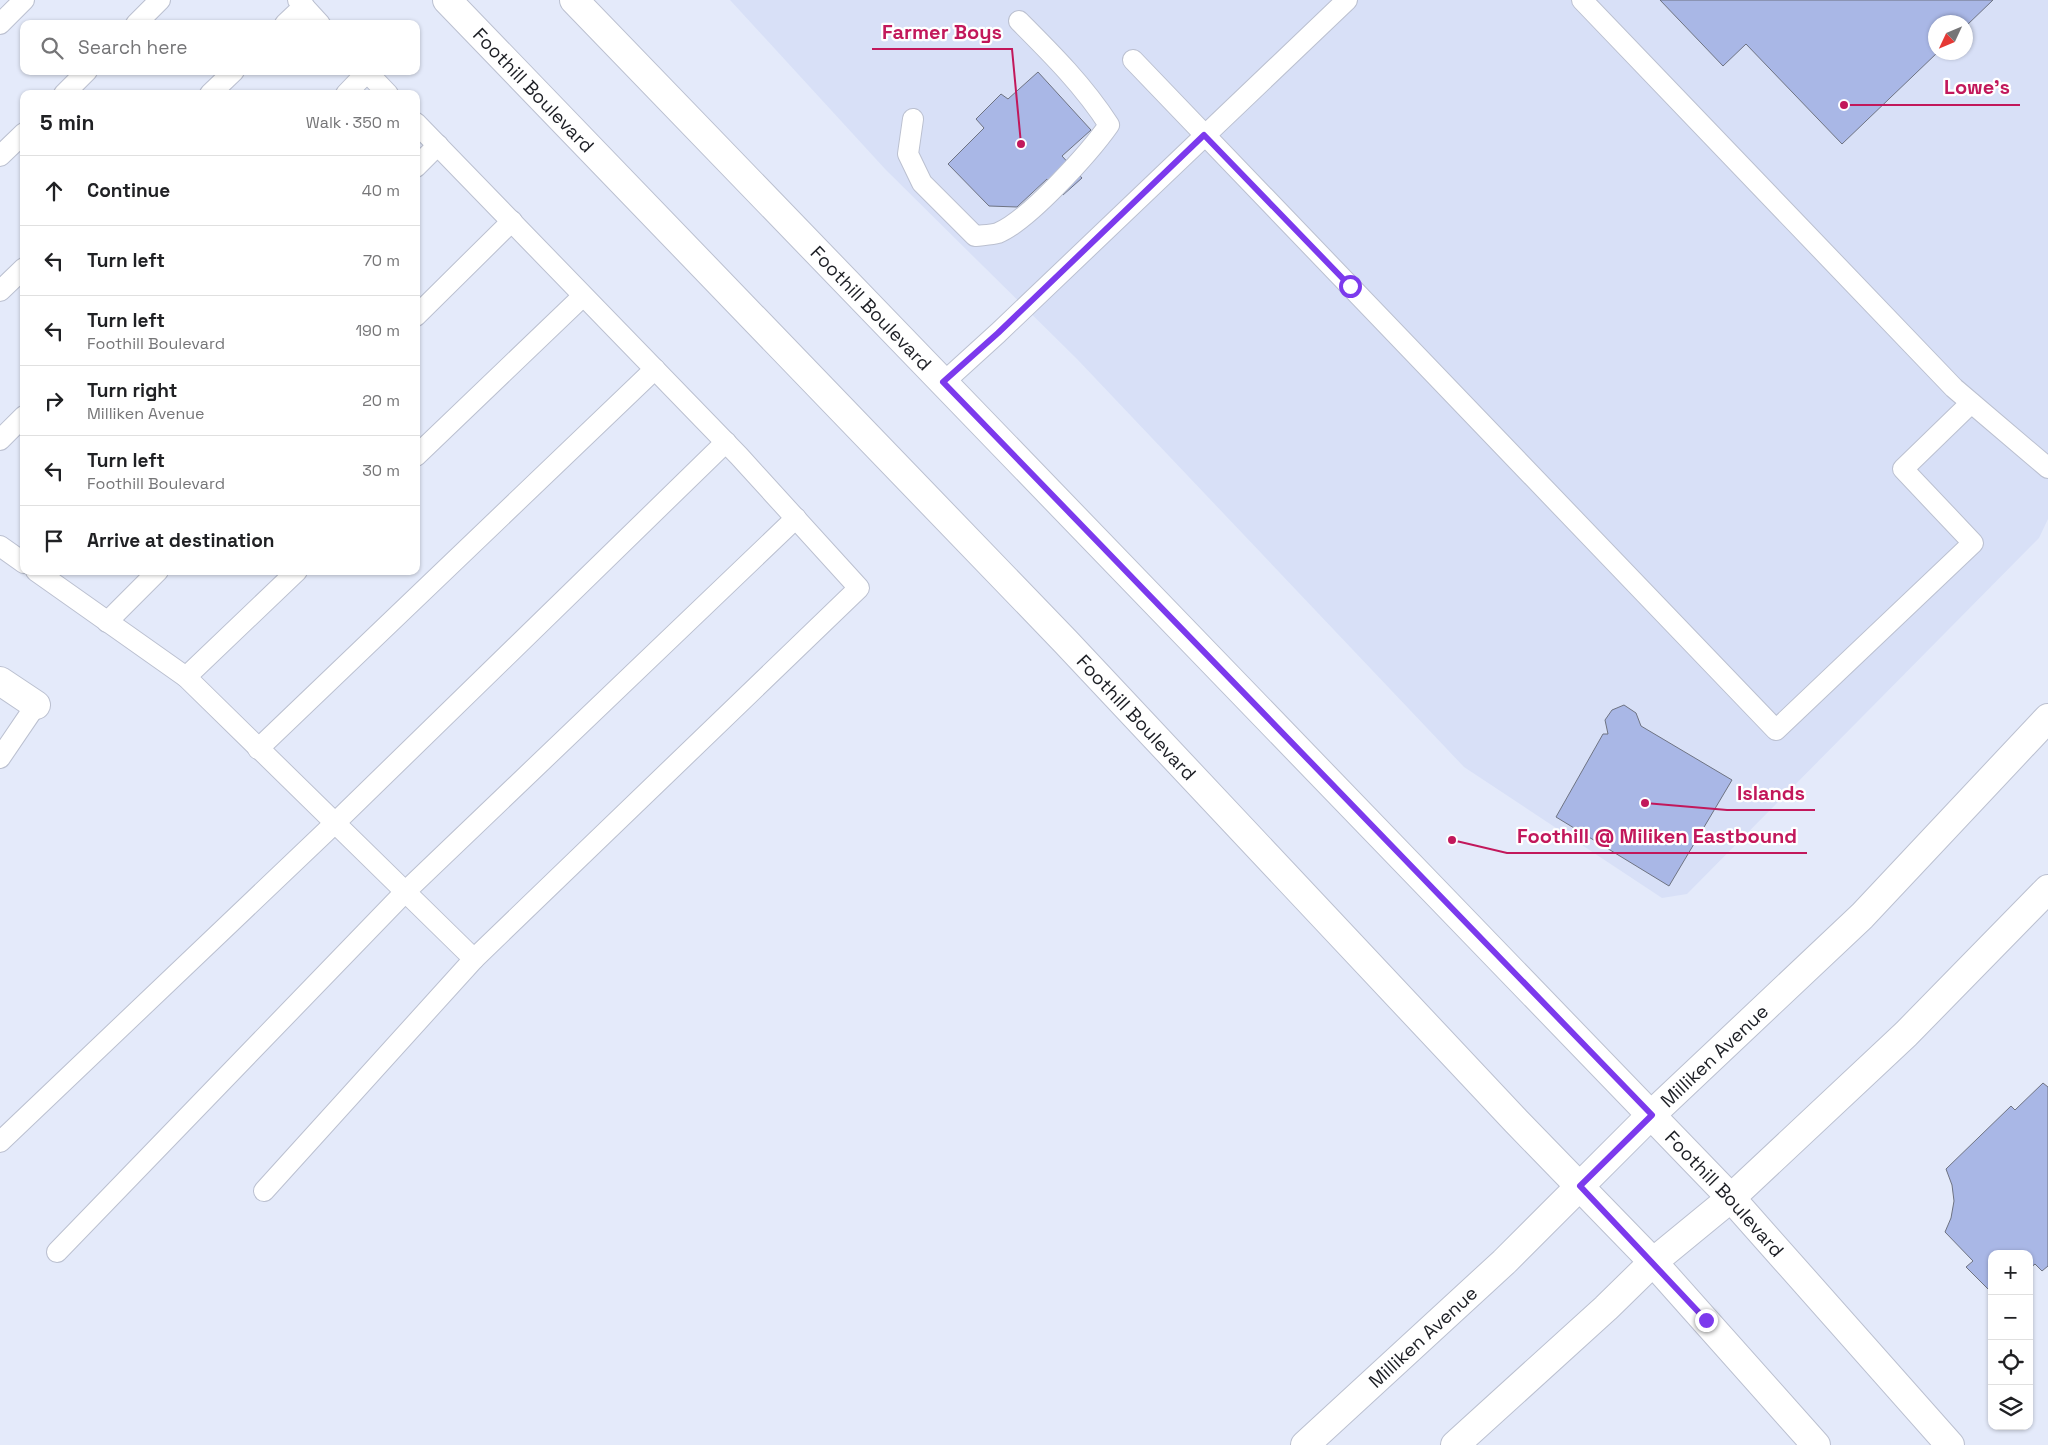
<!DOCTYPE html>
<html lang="en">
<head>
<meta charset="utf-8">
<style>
	body { margin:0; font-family:"Space Grotesk",sans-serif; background:#f6f6f6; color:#202124 }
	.controls { position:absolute; right:15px; bottom:15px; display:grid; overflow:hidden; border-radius:10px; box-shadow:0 1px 4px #0004 }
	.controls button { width:45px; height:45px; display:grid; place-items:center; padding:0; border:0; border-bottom:1px solid #e0e0e0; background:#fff; color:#202124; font:25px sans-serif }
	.compass { position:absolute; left:1928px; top:15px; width:45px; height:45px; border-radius:50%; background:#fff; box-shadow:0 1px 4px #0004; rotate:226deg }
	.stop { position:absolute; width:15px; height:15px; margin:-11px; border:4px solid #7c3aed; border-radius:50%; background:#fff }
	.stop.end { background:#7c3aed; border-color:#fff; box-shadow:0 1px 5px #0008 }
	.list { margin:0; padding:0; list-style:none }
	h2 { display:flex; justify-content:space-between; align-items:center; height:65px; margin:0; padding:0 20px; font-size:21px }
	h2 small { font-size:16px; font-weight:400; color:#757577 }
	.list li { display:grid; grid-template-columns:32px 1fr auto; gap:15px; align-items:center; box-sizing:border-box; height:70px; padding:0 20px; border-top:1px solid #e0e0e0 }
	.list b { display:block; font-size:19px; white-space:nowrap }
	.list p { margin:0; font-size:16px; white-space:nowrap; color:#757577 }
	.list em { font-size:16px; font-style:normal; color:#757577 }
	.icon { flex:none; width:28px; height:28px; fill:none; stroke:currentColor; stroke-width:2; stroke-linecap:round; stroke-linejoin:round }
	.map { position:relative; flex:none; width:2048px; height:1445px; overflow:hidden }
	.search { position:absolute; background:#fff; box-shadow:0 1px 4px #0004; left:20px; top:20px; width:400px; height:55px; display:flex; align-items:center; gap:12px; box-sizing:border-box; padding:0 18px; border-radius:10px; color:#757577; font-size:19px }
	.panel { position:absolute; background:#fff; box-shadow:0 1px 4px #0004; left:20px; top:90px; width:400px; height:485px; border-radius:10px }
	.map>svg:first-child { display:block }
	.built { fill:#d8e0f7; fill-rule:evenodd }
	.building { fill:#a9b7e6; stroke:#6e7382 }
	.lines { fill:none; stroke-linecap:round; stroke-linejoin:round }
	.lane-casing { stroke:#bbc0d0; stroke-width:22 }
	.street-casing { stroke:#bbc0d0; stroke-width:30 }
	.primary-casing { stroke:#bbc0d0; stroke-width:30 }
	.lane { stroke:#fff; stroke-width:20 }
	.street { stroke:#fff; stroke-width:28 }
	.primary { stroke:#fff; stroke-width:28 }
	.route { stroke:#7c3aed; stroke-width:6 }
	.labels { text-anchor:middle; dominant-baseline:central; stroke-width:4.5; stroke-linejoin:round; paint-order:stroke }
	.street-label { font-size:19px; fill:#1d1f25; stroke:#fff }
	.leader { fill:none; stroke:#c2185b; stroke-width:2 }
	.callout-dot { fill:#c2185b; stroke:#fff; stroke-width:2 }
	.callout-label { font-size:20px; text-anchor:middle; font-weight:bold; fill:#c2185b; stroke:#fff; stroke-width:4.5; stroke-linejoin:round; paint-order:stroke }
</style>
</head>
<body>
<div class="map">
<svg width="2048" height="1445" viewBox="0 0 2048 1445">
	<rect width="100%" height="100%" fill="#e4eafa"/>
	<path class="built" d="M730,0H2048V519L2039,538L1687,894L1662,898L1464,767L1077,359L886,170ZM1936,22H1966V52H1936Z"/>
	<g class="building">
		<polygon points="1660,0 1993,0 1966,26 1966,22 1936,22 1936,52 1938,52 1842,144 1746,44 1723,66"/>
		<polygon points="1038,72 1091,130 1062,156 1082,178 1063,195 1047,179 1017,207 989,206 948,164 984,128 976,119 1001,94 1008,99"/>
		<polygon points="1624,705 1636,713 1641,726 1732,780 1669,886 1556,817 1603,734 1608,734 1605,720 1612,710"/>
		<polygon points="2043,1083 2048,1087 2048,1266 2042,1271 2035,1264 2029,1269 2029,1254 1992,1254 1992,1293 1966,1267 1973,1261 1945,1232 1951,1218 1954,1201 1952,1185 1946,1169 2011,1106 2015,1110"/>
	</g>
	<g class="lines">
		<g class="lane-casing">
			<g id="lane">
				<polyline points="298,0 320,24"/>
				<polyline points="1582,0 1954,388 2048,468"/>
				<polyline points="0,24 24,0"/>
				<polyline points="136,24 160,0"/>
				<polyline points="285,24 304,6"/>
				<polyline points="1133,60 1776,730 1973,543 1903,469 1971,403"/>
				<polyline points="366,71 388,94"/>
				<polyline points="64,94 87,71"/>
				<polyline points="210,94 234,71"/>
				<polyline points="346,94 367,72"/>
				<path d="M913,119L908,154L922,183L975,236C982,235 991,235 998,233C1028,221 1090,152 1109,125C1084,86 1052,54 1019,21"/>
				<polyline points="0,156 24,133"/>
				<polyline points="416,167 438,145"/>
				<polyline points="0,291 24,268"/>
				<polyline points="416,316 512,221"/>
				<polyline points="943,383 998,333 1347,0"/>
				<polyline points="0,440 24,416"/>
				<polyline points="416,456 583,296"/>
				<polyline points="0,546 24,563"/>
				<polyline points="36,571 186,677 474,959 859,588 739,456 416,123"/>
				<polyline points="107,622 158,571"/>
				<polyline points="186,677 297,571"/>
				<polyline points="258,749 655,369"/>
				<polyline points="0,758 36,705"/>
				<polyline points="0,1142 335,823 726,442"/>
				<polyline points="264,1191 474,959"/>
				<polyline points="57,1252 405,892 796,518"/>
			</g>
		</g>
		<g class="street-casing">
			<polyline id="street" points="0,681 36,705"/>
		</g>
		<g class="primary-casing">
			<g id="primary">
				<path id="s1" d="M447,0L1065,641L1516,1121L1653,1262L1816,1445"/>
				<path id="s2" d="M574,0L1731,1198L1950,1445"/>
				<path id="s3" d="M1305,1445L1504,1262L1651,1115L1862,916L2048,718"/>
				<polyline points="1455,1445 1606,1308 1653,1262 1731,1198 1906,1034 2048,889"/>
			</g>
		</g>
		<use href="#lane" class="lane"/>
		<use href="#street" class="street"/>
		<use href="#primary" class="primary"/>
	</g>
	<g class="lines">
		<polyline class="route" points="1350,286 1204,135 998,333 943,382 1652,1115 1580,1186 1706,1320"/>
	</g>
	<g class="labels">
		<g class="street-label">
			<text stroke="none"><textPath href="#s1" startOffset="125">Foothill Boulevard</textPath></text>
			<text stroke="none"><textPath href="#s2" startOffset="428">Foothill Boulevard</textPath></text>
			<text stroke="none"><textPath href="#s1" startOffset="995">Foothill Boulevard</textPath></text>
			<text stroke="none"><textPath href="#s3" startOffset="565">Milliken Avenue</textPath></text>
			<text stroke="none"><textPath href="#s2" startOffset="1658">Foothill Boulevard</textPath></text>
			<text stroke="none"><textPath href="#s3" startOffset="160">Milliken Avenue</textPath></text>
		</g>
	</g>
	<path class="leader" d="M1021 144L1012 49H872M1844 105L1934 105H2020M1645 803L1727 810H1815M1452 840L1507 853H1807"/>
	<g class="callout-dot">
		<circle cx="1021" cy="144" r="5"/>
		<circle cx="1844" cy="105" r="5"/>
		<circle cx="1645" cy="803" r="5"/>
		<circle cx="1452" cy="840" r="5"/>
	</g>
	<g class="callout-label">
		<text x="942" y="39">Farmer Boys</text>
		<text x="1977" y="94">Lowe's</text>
		<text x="1771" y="800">Islands</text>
		<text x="1657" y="843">Foothill @ Miliken Eastbound</text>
	</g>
</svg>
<div class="controls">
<button>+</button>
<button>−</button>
<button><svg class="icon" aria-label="locate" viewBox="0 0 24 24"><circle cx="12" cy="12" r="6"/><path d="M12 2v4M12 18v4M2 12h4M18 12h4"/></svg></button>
<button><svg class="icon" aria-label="layers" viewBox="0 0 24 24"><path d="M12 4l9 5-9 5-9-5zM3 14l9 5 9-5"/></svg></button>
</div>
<svg class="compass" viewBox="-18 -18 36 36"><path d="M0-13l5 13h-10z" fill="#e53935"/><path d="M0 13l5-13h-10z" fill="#757577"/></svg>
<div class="stop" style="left:1350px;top:286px"></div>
<div class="stop end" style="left:1706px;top:1320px"></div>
<div class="search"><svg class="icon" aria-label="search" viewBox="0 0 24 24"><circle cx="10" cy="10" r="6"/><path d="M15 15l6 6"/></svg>Search here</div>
<section class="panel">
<h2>5 min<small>Walk · 350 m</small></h2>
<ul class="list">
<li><svg class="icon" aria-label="ahead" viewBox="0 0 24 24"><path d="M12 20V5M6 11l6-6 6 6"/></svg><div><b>Continue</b></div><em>40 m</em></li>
<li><svg class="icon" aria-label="left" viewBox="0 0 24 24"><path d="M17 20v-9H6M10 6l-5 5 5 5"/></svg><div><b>Turn left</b></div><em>70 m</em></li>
<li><svg class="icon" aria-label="left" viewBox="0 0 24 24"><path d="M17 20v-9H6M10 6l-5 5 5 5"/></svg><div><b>Turn left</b><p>Foothill Boulevard</p></div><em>190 m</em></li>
<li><svg class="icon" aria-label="right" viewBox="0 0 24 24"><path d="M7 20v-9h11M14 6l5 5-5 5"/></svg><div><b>Turn right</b><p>Milliken Avenue</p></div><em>20 m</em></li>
<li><svg class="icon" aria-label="left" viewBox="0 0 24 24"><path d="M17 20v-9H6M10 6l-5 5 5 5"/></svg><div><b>Turn left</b><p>Foothill Boulevard</p></div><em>30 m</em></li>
<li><svg class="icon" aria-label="arrive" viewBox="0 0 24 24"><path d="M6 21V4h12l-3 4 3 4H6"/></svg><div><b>Arrive at destination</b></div></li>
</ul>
</section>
</div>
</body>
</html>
